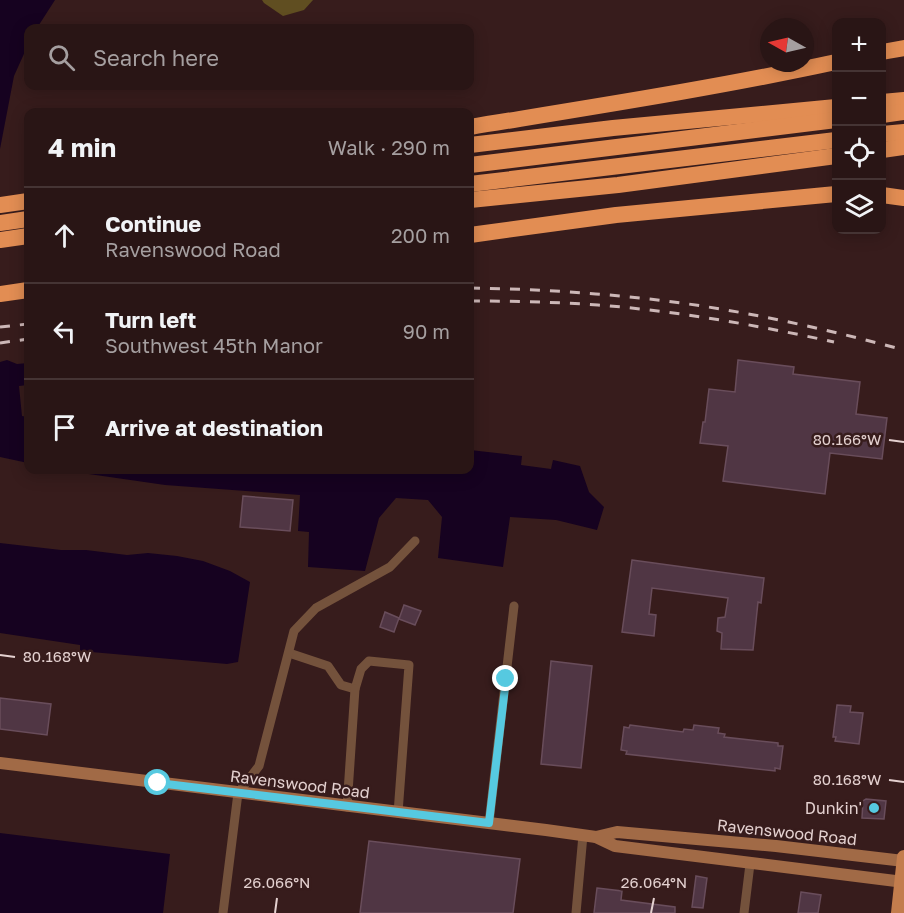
<!DOCTYPE html>
<html lang="en">
<head>
<meta charset="utf-8">
<style>
	body { margin:0; font-family:"Golos Text",sans-serif; background:#311e1e; color:#f1f3f6 }
	.controls { position:absolute; right:18px; top:18px; display:grid; overflow:hidden; border-radius:12px; box-shadow:0 3px 15px #0003 }
	.controls button { width:54px; height:54px; display:grid; place-items:center; padding:0; border:0; border-bottom:2px solid #453434; background:#291515; color:#f1f3f6; font:30px sans-serif }
	.compass { position:absolute; left:760px; top:18px; width:54px; height:54px; border-radius:50%; background:#291515; box-shadow:0 3px 15px #0003; rotate:278deg }
	.stop { position:absolute; width:18px; height:18px; margin:-14px; border:4px solid #56c9e0; border-radius:50%; background:#fff }
	.stop.end { background:#56c9e0; border-color:#fff; box-shadow:0 2px 6px #0008 }
	.list { margin:0; padding:0; list-style:none }
	h2 { display:flex; justify-content:space-between; align-items:center; height:78px; margin:0; padding:0 24px; font-size:26px }
	h2 small { font-size:20px; font-weight:400; color:#a59fa0 }
	.list li { display:grid; grid-template-columns:39px 1fr auto; gap:18px; align-items:center; box-sizing:border-box; height:96px; padding:0 24px; border-top:2px solid #453434 }
	.list b { display:block; font-size:22px; white-space:nowrap }
	.list p { margin:0; font-size:20px; white-space:nowrap; color:#a59fa0 }
	.list em { font-size:20px; font-style:normal; color:#a59fa0 }
	.icon { flex:none; width:33px; height:33px; fill:none; stroke:currentColor; stroke-width:2; stroke-linecap:round; stroke-linejoin:round }
	.map { position:relative; flex:none; width:904px; height:913px; overflow:hidden }
	.search { position:absolute; background:#291515; box-shadow:0 3px 15px #0003; left:24px; top:24px; width:450px; height:66px; display:flex; align-items:center; gap:15px; box-sizing:border-box; padding:0 21px; border-radius:12px; color:#a59fa0; font-size:22px }
	.panel { position:absolute; background:#291515; box-shadow:0 3px 15px #0003; left:24px; top:108px; width:450px; height:366px; border-radius:12px }
	.map>svg:first-child { display:block }
	.forest { fill:#604e21 }
	.water { fill:#160220 }
	.building { fill:#503644; stroke:#694d5b; stroke-width:1.5 }
	.lines { fill:none; stroke-linecap:round; stroke-linejoin:round }
	.street { stroke:#74523c; stroke-width:9 }
	.secondary { stroke:#a16a46; stroke-width:12 }
	.primary { stroke:#c37d4d; stroke-width:14 }
	.highway { stroke:#e28d53; stroke-width:16 }
	.rail { stroke:#ccb7b7; stroke-width:3; stroke-dasharray:10 10; stroke-linecap:butt }
	.route { stroke:#56c9e0; stroke-width:8 }
	.ticks { fill:none; stroke:#e4d1d0; stroke-width:2 }
	.poi-dot { fill:#56c9e0; stroke:#371c1c; stroke-width:2 }
	.labels { text-anchor:middle; dominant-baseline:central; stroke-width:5; stroke-linejoin:round; paint-order:stroke }
	.street-label { font-size:16px; fill:#e4d1d0; stroke:#371c1c }
	.poi-label { font-size:16px; fill:#e4d1d0; stroke:#371c1c; text-anchor:end }
	.ticks-label { font-size:15px; text-anchor:middle; fill:#e4d1d0; stroke:#371c1c; stroke-width:5; stroke-linejoin:round; paint-order:stroke }
</style>
</head>
<body>
<div class="map">
<svg width="904" height="913" viewBox="0 0 904 913">
	<rect width="100%" height="100%" fill="#371c1c"/>
	<polygon class="forest" points="262,0 313,0 304,10 283,16 264,3"/>
	<g class="water">
		<polygon points="0,0 55,0 37,28 28,28 28,45 14,76 0,149"/>
		<polygon points="7,360 17,364 28,363 28,385 19,386 22,416 28,417 28,463 0,457 0,362"/>
		<polygon points="470,450 522,456 521,465 551,469 553,460 580,466 589,492 604,507 597,530 556,520 510,517 503,567 438,558 442,517 428,500 396,498 379,518 365,571 308,567 309,532 298,531 300,495 165,485 61,470 470,470"/>
		<polygon points="0,543 61,550 86,550 127,555 148,553 177,556 203,561 230,571 250,582 238,662 227,664 80,651 80,645 0,633"/>
		<polygon points="0,833 170,854 163,913 0,913"/>
	</g>
	<g class="building">
		<polygon points="738,360 794,367 793,374 860,382 856,414 887,418 882,459 830,453 825,494 723,481 728,446 700,443 703,422 705,422 709,389 735,392"/>
		<polygon points="243,496 293,500 290,531 240,527"/>
		<polygon points="632,560 764,578 761,603 758,602 753,650 721,649 722,633 717,631 718,618 725,617 728,598 652,588 649,614 656,615 654,636 622,632"/>
		<polygon points="404,605 421,611 415,625 399,619"/>
		<polygon points="385,612 399,618 394,632 380,627"/>
		<polygon points="551,661 592,666 581,768 541,764"/>
		<polygon points="0,698 51,704 47,735 0,729"/>
		<polygon points="837,705 851,706 850,712 863,713 859,744 835,741 836,737 833,737"/>
		<polygon points="630,725 683,732 684,729 693,730 694,725 719,728 718,733 725,734 724,737 778,743 778,746 783,746 780,769 775,768 775,771 626,754 627,751 621,750 624,727 629,728"/>
		<polygon points="866,799 886,801 884,819 862,818 863,801"/>
		<polygon points="369,841 520,859 513,913 360,913"/>
		<polygon points="696,876 707,878 703,908 692,907"/>
		<polygon points="597,888 622,891 621,900 675,907 675,913 594,913"/>
		<polygon points="801,892 821,895 818,913 798,913"/>
	</g>
	<g class="lines">
		<g class="street">
			<polyline points="289,653 328,666 341,685 355,689 361,669 369,661 409,665 398,813"/>
			<polyline points="347,807 355,689"/>
			<polyline points="489,823 514,606"/>
			<polyline points="223,913 238,793 259,766 294,631 316,608 390,567 415,541"/>
			<polyline points="576,913 583,835"/>
			<polyline points="744,913 750,864"/>
		</g>
		<g class="secondary">
			<polyline points="0,763 546,830 596,837 615,846 904,882"/>
			<polyline points="596,837 617,832 776,846 904,861"/>
		</g>
		<polyline class="primary" points="898,913 904,857"/>
		<g class="highway">
			<polyline points="882,52 904,48"/>
			<polyline points="882,102 904,100"/>
			<polyline points="882,115 904,112"/>
			<path d="M470,127C592,107 715,88 836,62"/>
			<polyline points="882,134 904,132"/>
			<polyline points="470,145 613,128 836,107"/>
			<polyline points="882,150 904,147"/>
			<polyline points="470,165 836,120"/>
			<polyline points="470,184 836,140"/>
			<polyline points="882,195 904,198"/>
			<polyline points="470,200 618,185 836,156"/>
			<polyline points="0,205 28,201"/>
			<polyline points="0,223 28,219"/>
			<polyline points="470,235 616,215 836,194"/>
			<polyline points="0,240 28,236"/>
			<polyline points="0,294 28,290"/>
		</g>
		<g class="rail">
			<path d="M470,288C535,289 601,293 666,301C746,311 826,329 904,350"/>
			<path d="M470,301C512,301 555,302 598,305C677,311 756,325 834,342"/>
			<polyline points="0,327 28,324"/>
			<polyline points="0,343 28,339"/>
		</g>
	</g>
	<g class="lines">
		<polyline class="route" points="158,783 489,823 506,679"/>
	</g>
	<path class="ticks" d="M889,440L904,442M0,655L15,657M889,780L904,782M275,913L277,898M651,913L654,898"/>
	<circle class="poi-dot" cx="874" cy="808" r="6"/>
	<g class="labels">
		<g class="street-label">
			<text transform="translate(300 784) rotate(7)">Ravenswood Road</text>
			<text transform="translate(787 832) rotate(6)">Ravenswood Road</text>
		</g>
		<g class="poi-label">
			<text x="862" y="808">Dunkin'</text>
		</g>
	</g>
	<g class="ticks-label">
		<text x="847" y="445">80.166°W</text>
		<text x="57" y="662">80.168°W</text>
		<text x="847" y="785">80.168°W</text>
		<text x="277" y="888">26.066°N</text>
		<text x="654" y="888">26.064°N</text>
	</g>
</svg>
<div class="controls">
<button>+</button>
<button>−</button>
<button><svg class="icon" aria-label="locate" viewBox="0 0 24 24"><circle cx="12" cy="12" r="6"/><path d="M12 2v4M12 18v4M2 12h4M18 12h4"/></svg></button>
<button><svg class="icon" aria-label="layers" viewBox="0 0 24 24"><path d="M12 4l9 5-9 5-9-5zM3 14l9 5 9-5"/></svg></button>
</div>
<svg class="compass" viewBox="-18 -18 36 36"><path d="M0-13l5 13h-10z" fill="#e53935"/><path d="M0 13l5-13h-10z" fill="#a59fa0"/></svg>
<div class="stop" style="left:158px;top:783px"></div>
<div class="stop end" style="left:506px;top:679px"></div>
<div class="search"><svg class="icon" aria-label="search" viewBox="0 0 24 24"><circle cx="10" cy="10" r="6"/><path d="M15 15l6 6"/></svg>Search here</div>
<section class="panel">
<h2>4 min<small>Walk · 290 m</small></h2>
<ul class="list">
<li><svg class="icon" aria-label="ahead" viewBox="0 0 24 24"><path d="M12 20V5M6 11l6-6 6 6"/></svg><div><b>Continue</b><p>Ravenswood Road</p></div><em>200 m</em></li>
<li><svg class="icon" aria-label="left" viewBox="0 0 24 24"><path d="M17 20v-9H6M10 6l-5 5 5 5"/></svg><div><b>Turn left</b><p>Southwest 45th Manor</p></div><em>90 m</em></li>
<li><svg class="icon" aria-label="arrive" viewBox="0 0 24 24"><path d="M6 21V4h12l-3 4 3 4H6"/></svg><div><b>Arrive at destination</b></div></li>
</ul>
</section>
</div>
</body>
</html>
